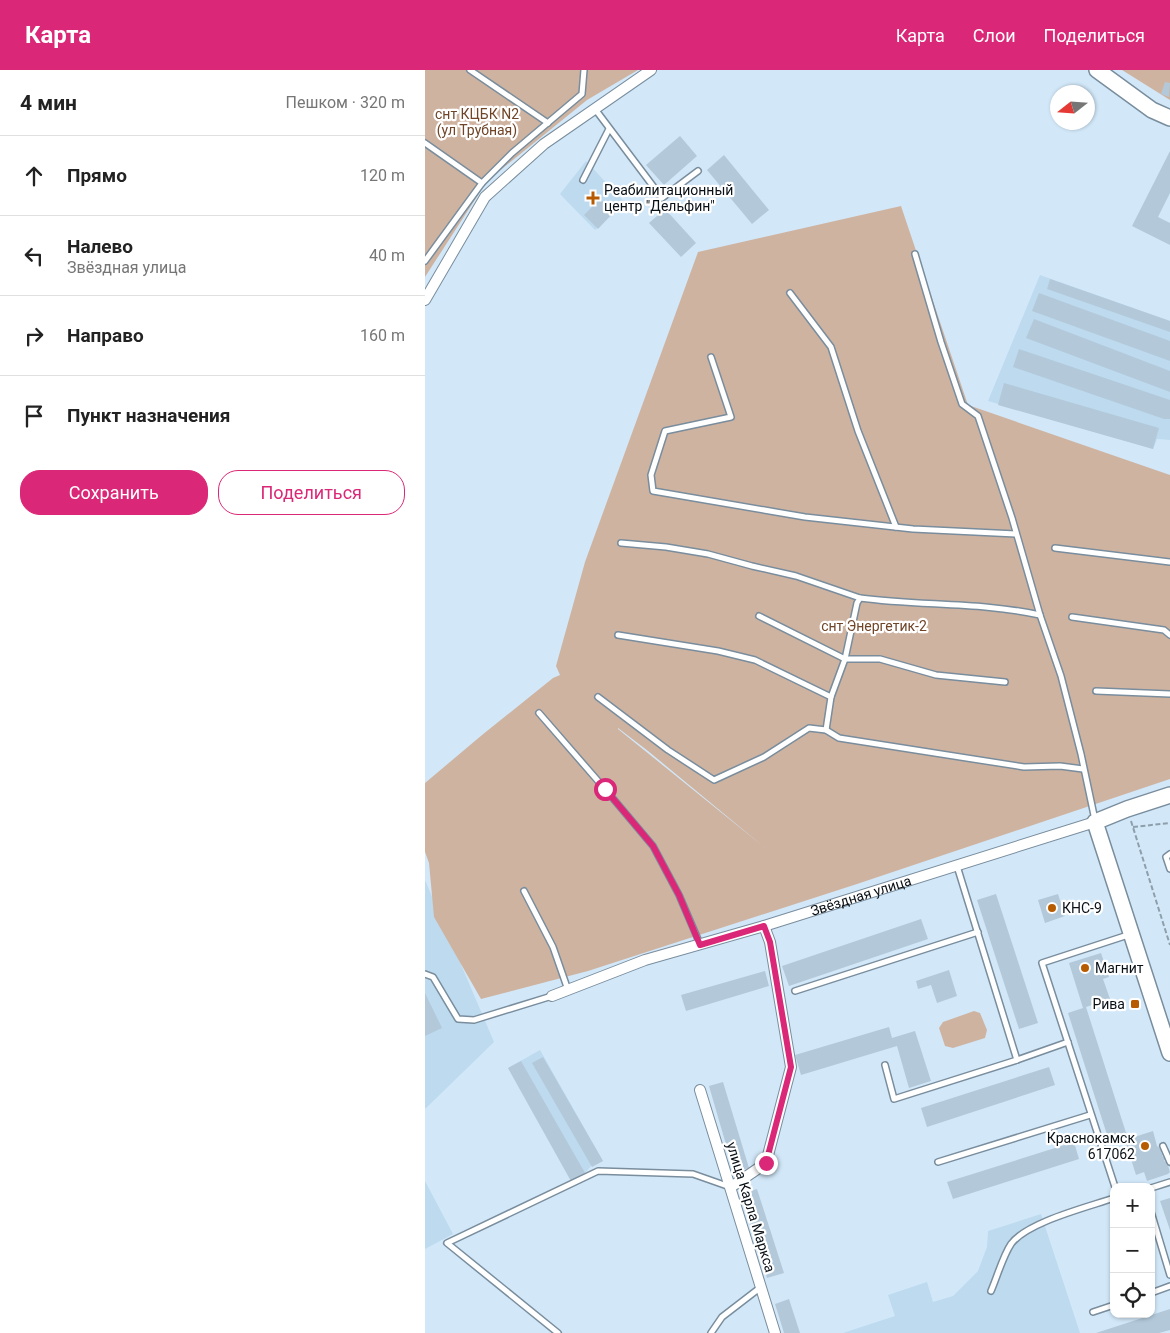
<!DOCTYPE html>
<html lang="ru">
<head>
<meta charset="utf-8">
<style>
	body { margin:0; font-family:Roboto,sans-serif; background:#f2f2f2; color:#222 }
	.controls { position:absolute; right:15px; bottom:15px; display:grid; overflow:hidden; border-radius:10px; box-shadow:0 1px 4px #0004 }
	.controls button { width:45px; height:45px; display:grid; place-items:center; padding:0; border:0; border-bottom:1px solid #e0e0e0; background:#fff; color:#222; font:25px sans-serif }
	.compass { position:absolute; left:625px; top:15px; width:45px; height:45px; border-radius:50%; background:#fff; box-shadow:0 1px 4px #0004; rotate:253deg }
	.stop { position:absolute; width:15px; height:15px; margin:-11px; border:4px solid #db2777; border-radius:50%; background:#fff }
	.stop.end { background:#db2777; border-color:#fff; box-shadow:0 1px 5px #0008 }
	.list { margin:0; padding:0; list-style:none }
	h2 { display:flex; justify-content:space-between; align-items:center; height:65px; margin:0; padding:0 20px; font-size:21px }
	h2 small { font-size:16px; font-weight:400; color:#767676 }
	.list li { display:grid; grid-template-columns:32px 1fr auto; gap:15px; align-items:center; box-sizing:border-box; height:80px; padding:0 20px; border-top:1px solid #e0e0e0 }
	.list b { display:block; font-size:19px; white-space:nowrap }
	.list p { margin:0; font-size:16px; white-space:nowrap; color:#767676 }
	.list em { font-size:16px; font-style:normal; color:#767676 }
	.actions { display:flex; gap:10px; padding:15px 20px }
	.actions a { flex:1; padding:11px 0; border:1px solid #db2777; border-radius:20px; text-align:center; font-size:18px; color:#db2777 }
	.actions .main { background:#db2777; color:#fff }
	.icon { flex:none; width:28px; height:28px; fill:none; stroke:currentColor; stroke-width:2; stroke-linecap:round; stroke-linejoin:round }
	.map { position:relative; flex:none; width:745px; height:1263px; overflow:hidden }
	header { display:flex; align-items:center; gap:30px; box-sizing:border-box; height:70px; padding:0 25px; background:#db2777; color:#fff }
	header strong { font-size:24px }
	nav { display:flex; gap:28px; margin-inline-start:auto; font-size:18px }
	main { display:flex }
	aside { flex:1; background:#fff }
	.map>svg:first-child { display:block }
	.built { fill:#bddaef }
	.green { fill:#cfb3a1; fill-rule:evenodd }
	.building { fill:#b3c9da }
	.lines { fill:none; stroke-linecap:round; stroke-linejoin:round }
	.lane-casing { stroke:#798d9d; stroke-width:8 }
	.street-casing { stroke:#798d9d; stroke-width:12 }
	.secondary-casing { stroke:#798d9d; stroke-width:18 }
	.path { stroke:#8e9fac; stroke-width:2; stroke-dasharray:5 2.5; stroke-linecap:butt }
	.lane { stroke:#fff; stroke-width:5 }
	.street { stroke:#fff; stroke-width:10 }
	.secondary { stroke:#fff; stroke-width:15 }
	.route { stroke:#db2777; stroke-width:6 }
	.poi-dot { fill:#b75b00; stroke:#fff; stroke-width:2 }
	.labels { text-anchor:middle; dominant-baseline:central; stroke-width:4.5; stroke-linejoin:round; paint-order:stroke }
	.park-label { font-size:14px; fill:#6f4427; stroke:#fff }
	.poi-label { font-size:14px; fill:#091016; stroke:#fff; text-anchor:start }
	.street-label { font-size:14px; fill:#091016; stroke:#fff }
</style>
</head>
<body>
<header>
<strong>Карта</strong>
<nav><a>Карта</a><a>Слои</a><a>Поделиться</a></nav>
</header>
<main>
<aside>
<h2>4 мин<small>Пешком · 320 m</small></h2>
<ul class="list">
<li><svg class="icon" aria-label="ahead" viewBox="0 0 24 24"><path d="M12 20V5M6 11l6-6 6 6"/></svg><div><b>Прямо</b></div><em>120 m</em></li>
<li><svg class="icon" aria-label="left" viewBox="0 0 24 24"><path d="M17 20v-9H6M10 6l-5 5 5 5"/></svg><div><b>Налево</b><p>Звёздная улица</p></div><em>40 m</em></li>
<li><svg class="icon" aria-label="right" viewBox="0 0 24 24"><path d="M7 20v-9h11M14 6l5 5-5 5"/></svg><div><b>Направо</b></div><em>160 m</em></li>
<li><svg class="icon" aria-label="arrive" viewBox="0 0 24 24"><path d="M6 21V4h12l-3 4 3 4H6"/></svg><div><b>Пункт назначения</b></div></li>
</ul>
<div class="actions"><a class="main">Сохранить</a><a>Поделиться</a></div>
</aside>
<div class="map">
<svg width="745" height="1263" viewBox="0 0 745 1263">
	<rect width="100%" height="100%" fill="#d2e8f9"/>
	<g class="built">
		<polygon points="161,91 200,133 170,160 135,124"/>
		<polygon points="615,205 745,251 745,370 732,369 728,379 563,331"/>
		<polygon points="0,810 69,972 0,1039"/>
		<polygon points="115,980 178,1091 166,1096 160,1103 146,1111 83,998"/>
		<polygon points="0,1111 28,1164 0,1179"/>
		<polygon points="616,1144 655,1263 418,1263 470,1246 463,1225 502,1212 508,1232 528,1226 553,1201 562,1177 563,1161"/>
	</g>
	<g class="green">
		<polygon points="0,0 213,0 162,30 62,111 0,207"/>
		<polygon points="697,0 745,0 745,30"/>
		<path d="M476,136L543,335L745,405V709L432,814L163,901L56,929L9,847L4,793L0,782V713L57,665L128,608L135,605L131,596L160,492L273,182ZM193,658L223,681L339,777L193,659Z"/>
		<polygon points="549,941 555,943 562,960 560,968 528,978 520,976 514,958 518,952"/>
	</g>
	<g class="building">
		<polygon points="740,12 745,13 744,27 736,24"/>
		<polygon points="255,66 272,86 239,115 221,95"/>
		<polygon points="745,81 745,123 733,147 745,153 745,175 707,156"/>
		<polygon points="299,85 344,140 327,154 282,100"/>
		<polygon points="175,129 189,142 173,159 159,145"/>
		<polygon points="240,139 271,173 256,187 224,153"/>
		<polygon points="625,209 745,251 745,262 622,219"/>
		<polygon points="614,223 745,271 745,291 607,241"/>
		<polygon points="609,249 745,301 745,322 601,268"/>
		<polygon points="594,279 745,330 745,349 739,349 588,297"/>
		<polygon points="579,313 734,358 728,379 573,335"/>
		<polygon points="571,824 613,953 594,959 552,830"/>
		<polygon points="633,824 640,846 620,853 613,830"/>
		<polygon points="496,849 503,869 364,916 357,896"/>
		<polygon points="676,883 684,907 678,909 685,929 661,937 703,1069 728,1061 732,1076 738,1080 736,1083 739,1084 737,1086 741,1088 739,1091 742,1092 745,1102 743,1104 722,1111 719,1102 711,1105 700,1070 685,1074 643,943 658,938 644,893"/>
		<polygon points="524,900 532,926 512,933 506,915 493,919 491,911"/>
		<polygon points="340,901 344,916 261,941 256,925"/>
		<polygon points="0,923 17,958 0,966"/>
		<polygon points="464,957 467,968 490,961 506,1011 484,1018 472,976 376,1005 370,985"/>
		<polygon points="118,987 178,1091 167,1097 107,993"/>
		<polygon points="96,991 160,1103 146,1111 83,998"/>
		<polygon points="624,997 630,1015 502,1057 496,1038"/>
		<polygon points="298,1012 324,1098 309,1102 284,1016"/>
		<polygon points="649,1072 654,1089 528,1129 522,1112"/>
		<polygon points="332,1119 359,1203 342,1208 316,1124"/>
		<polygon points="745,1128 745,1160 735,1131"/>
		<polygon points="364,1229 375,1263 359,1263 350,1234"/>
		<polygon points="745,1239 745,1260 734,1263 671,1263"/>
	</g>
	<g class="lines">
		<g class="lane-casing">
			<g id="lane">
				<polyline points="45,0 123,53"/>
				<polyline points="170,39 237,128 273,101"/>
				<polyline points="0,73 57,113"/>
				<polyline points="158,110 184,59"/>
				<polyline points="490,184 516,272 537,334 553,346 587,448 615,545 636,606 656,684 670,750"/>
				<polyline points="0,191 57,113 87,83 157,24 159,0"/>
				<polyline points="365,223 406,277 433,361 471,457"/>
				<polyline points="286,287 306,347 240,361 226,405 228,421 380,447 488,459 591,464"/>
				<polyline points="196,473 241,477 283,484 327,496 371,506 435,528 432,533 420,589 406,627 401,660"/>
				<polyline points="630,478 745,492"/>
				<path d="M435,528C494,536 556,532 615,545"/>
				<polyline points="334,546 420,589 455,589 511,605 580,612"/>
				<polyline points="647,547 739,560 745,565"/>
				<polyline points="193,565 293,581 330,590 406,627"/>
				<polyline points="671,621 745,624"/>
				<polyline points="173,627 243,680 289,710 339,687 384,658 401,660 414,668 599,697 635,696 658,699"/>
				<polyline points="114,643 180,719 228,776 254,825 275,874"/>
				<polyline points="745,784 741,787 745,799"/>
				<polyline points="532,796 592,990"/>
				<polyline points="99,821 128,877 143,920"/>
				<polyline points="0,904 8,907 33,949 49,950 127,926"/>
				<polyline points="370,921 553,862"/>
				<polyline points="460,995 469,1029 592,990 643,972"/>
				<polyline points="738,1076 745,1092"/>
				<polyline points="513,1092 665,1045"/>
				<polyline points="690,1117 617,893 703,865"/>
				<polyline points="726,1118 745,1112"/>
				<polyline points="726,1142 745,1205"/>
				<path d="M566,1221C572,1207 578,1186 586,1174C602,1152 663,1137 689,1128"/>
				<polyline points="726,1223 745,1216"/>
				<polyline points="668,1242 689,1235"/>
				<polyline points="133,1263 22,1173 173,1101 268,1104 305,1117"/>
				<polyline points="286,1263 297,1247 336,1217"/>
			</g>
		</g>
		<g class="street-casing">
			<g id="street">
				<polyline points="0,230 60,127 119,74 226,0"/>
				<path id="s1" d="M127,926L220,890L339,856L670,752"/>
				<polyline points="275,1020 350,1263"/>
				<polyline points="306,1117 341,1093 366,997 345,872 339,856"/>
			</g>
		</g>
		<g class="secondary-casing">
			<g id="secondary">
				<polyline points="672,0 727,40 745,48"/>
				<polyline points="745,725 702,739 670,752 745,983"/>
			</g>
		</g>
		<g class="path">
			<polyline points="706,751 745,875"/>
			<polyline points="708,757 745,753"/>
		</g>
		<use href="#lane" class="lane"/>
		<use href="#street" class="street"/>
		<use href="#secondary" class="secondary"/>
	</g>
	<g class="lines">
		<polyline class="route" points="180,719 228,776 254,825 275,875 339,856 345,872 366,997 341,1093"/>
	</g>
	<g class="poi-dot">
		<path d="M165.5 120.5h5v5h5v5h-5v5h-5v-5h-5v-5h5z"/>
		<circle cx="627" cy="838" r="5"/>
		<circle cx="660" cy="898" r="5"/>
		<rect x="705" y="929" width="10" height="10" rx="2.5"/>
		<circle cx="720" cy="1076" r="5"/>
	</g>
	<g class="labels">
		<g class="park-label">
			<text x="52" y="44">снт КЦБК N2<tspan x="52" dy="16">(ул Трубная)</tspan></text>
			<text x="449" y="556">снт Энергетик-2</text>
		</g>
		<g class="poi-label">
			<text x="179" y="120">Реабилитационный<tspan x="179" dy="16">центр "Дельфин"</tspan></text>
			<text x="637" y="838">КНС-9</text>
			<text x="670" y="898">Магнит</text>
			<text x="700" y="934" text-anchor="end">Рива</text>
			<text x="710" y="1068" text-anchor="end">Краснокамск<tspan x="710" dy="16">617062</tspan></text>
		</g>
		<g class="street-label">
			<text stroke="none"><textPath href="#s1" startOffset="325">Звёздная улица</textPath></text>
			<text transform="translate(326 1137) rotate(73)">улица Карла Маркса</text>
		</g>
	</g>
</svg>
<div class="controls">
<button>+</button>
<button>−</button>
<button><svg class="icon" aria-label="locate" viewBox="0 0 24 24"><circle cx="12" cy="12" r="6"/><path d="M12 2v4M12 18v4M2 12h4M18 12h4"/></svg></button>
</div>
<svg class="compass" viewBox="-18 -18 36 36"><path d="M0-13l5 13h-10z" fill="#e53935"/><path d="M0 13l5-13h-10z" fill="#767676"/></svg>
<div class="stop" style="left:180px;top:719px"></div>
<div class="stop end" style="left:341px;top:1093px"></div>
</div>
</main>
</body>
</html>
